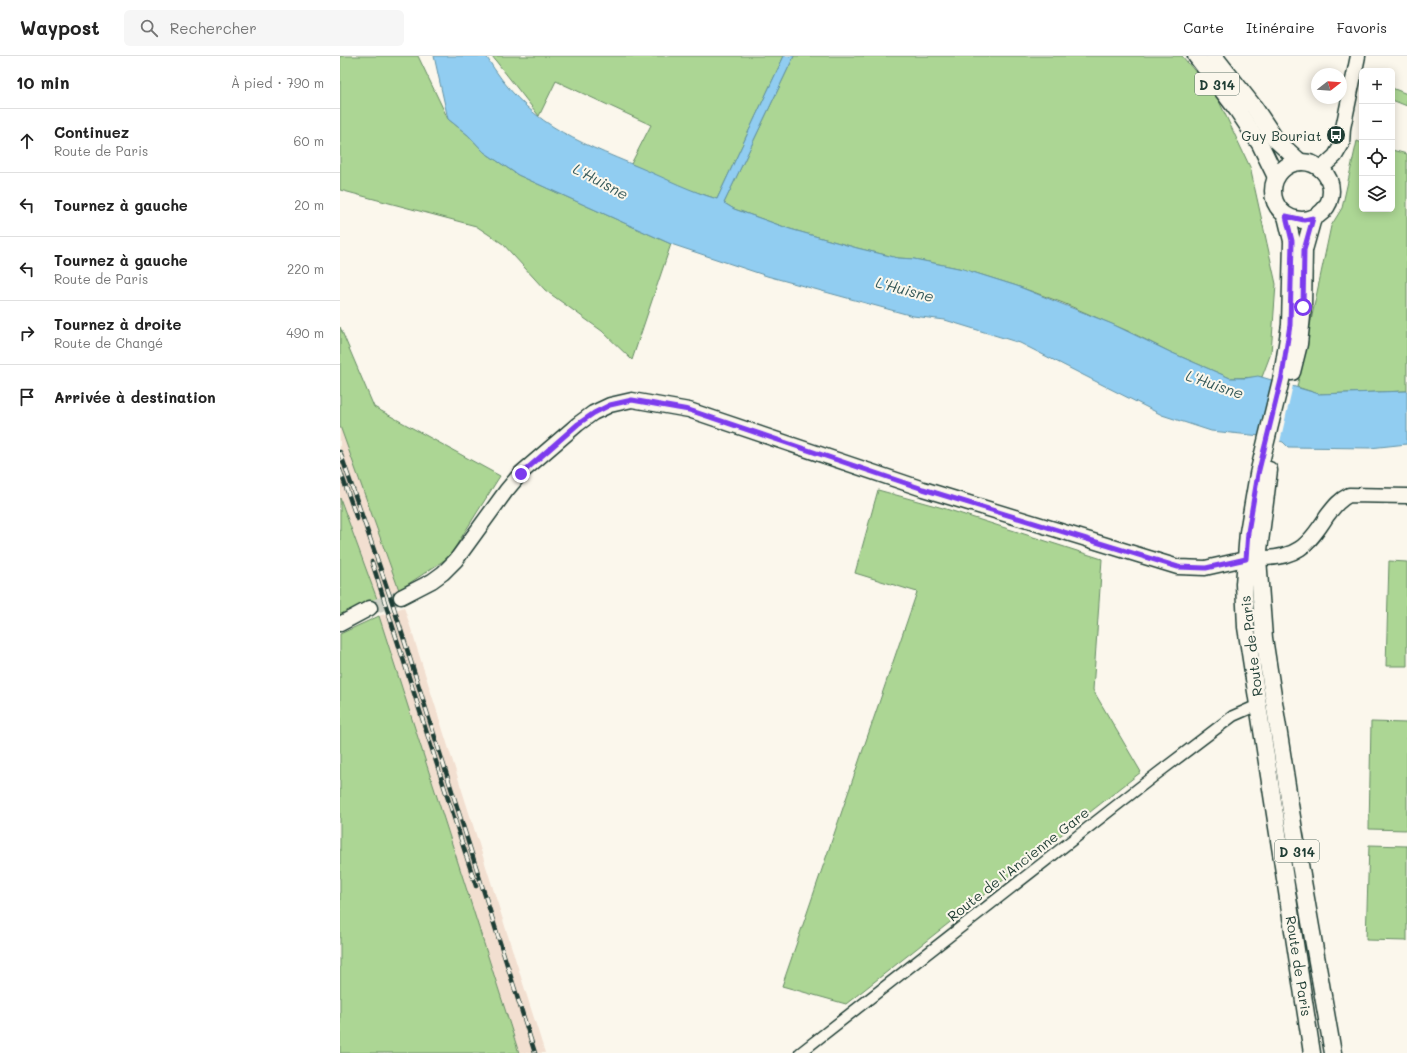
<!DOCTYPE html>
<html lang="fr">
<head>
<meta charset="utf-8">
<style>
	body { margin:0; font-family:Mali,sans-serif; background:#f6f6f6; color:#222 }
	.controls { position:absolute; right:12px; top:12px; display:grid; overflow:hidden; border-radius:6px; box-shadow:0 2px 10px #0003 }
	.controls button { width:36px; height:36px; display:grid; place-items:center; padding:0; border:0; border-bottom:1px solid #e0e0e0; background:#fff; color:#222; font:20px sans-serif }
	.compass { position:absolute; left:971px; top:12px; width:36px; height:36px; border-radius:50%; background:#fff; box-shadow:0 2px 10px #0003; rotate:73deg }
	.stop { position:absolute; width:12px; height:12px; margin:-9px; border:3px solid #7c3aed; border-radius:50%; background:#fff }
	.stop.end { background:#7c3aed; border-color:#fff; box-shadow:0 1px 4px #0008 }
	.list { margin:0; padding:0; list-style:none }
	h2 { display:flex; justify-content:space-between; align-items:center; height:52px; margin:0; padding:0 16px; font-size:17px }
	h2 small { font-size:13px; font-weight:400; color:#767676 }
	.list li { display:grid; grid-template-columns:26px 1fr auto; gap:12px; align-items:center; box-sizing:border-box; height:64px; padding:0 16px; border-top:1px solid #e0e0e0 }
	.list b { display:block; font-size:15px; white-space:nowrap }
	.list p { margin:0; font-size:13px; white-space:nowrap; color:#767676 }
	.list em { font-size:13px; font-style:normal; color:#767676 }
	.icon { flex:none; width:22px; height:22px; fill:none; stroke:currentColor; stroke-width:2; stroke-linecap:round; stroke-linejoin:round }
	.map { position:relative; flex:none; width:1067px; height:997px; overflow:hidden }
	header { display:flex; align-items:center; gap:24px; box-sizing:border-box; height:56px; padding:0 20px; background:#fff; border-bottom:1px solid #e0e0e0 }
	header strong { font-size:19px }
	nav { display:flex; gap:22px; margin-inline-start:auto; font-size:14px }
	.search { width:280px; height:36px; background:#f6f6f6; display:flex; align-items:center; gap:10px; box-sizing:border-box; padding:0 14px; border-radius:6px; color:#767676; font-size:15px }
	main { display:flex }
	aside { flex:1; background:#fff }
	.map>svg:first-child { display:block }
	.built { fill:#f2dfd0 }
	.green { fill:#acd694; stroke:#668a64 }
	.water { fill:#91cdf1; stroke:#6393a5 }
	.pier { fill:#fbf7ec }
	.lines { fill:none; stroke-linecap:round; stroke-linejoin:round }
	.secondary-tunnel { stroke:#cfd2c7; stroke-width:14; stroke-dasharray:14 7; stroke-linecap:butt }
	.street-casing { stroke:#1f3d34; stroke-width:13 }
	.secondary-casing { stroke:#1f3d34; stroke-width:17 }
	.primary-casing { stroke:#1f3d34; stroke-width:19 }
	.street { stroke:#fbf7ec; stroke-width:10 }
	.secondary { stroke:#fbf7ec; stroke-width:14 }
	.primary { stroke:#fbf7ec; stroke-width:16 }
	.rail-casing { stroke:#1f3d34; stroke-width:4.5 }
	.rail { stroke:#fbf7ec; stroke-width:3; stroke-dasharray:9; stroke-linecap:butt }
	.route { stroke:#7c3aed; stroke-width:5 }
	.labels { text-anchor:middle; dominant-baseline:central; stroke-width:4; stroke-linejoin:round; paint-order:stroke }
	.shield { fill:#fbf7ec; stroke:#61756b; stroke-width:1 }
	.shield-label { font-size:13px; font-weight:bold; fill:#1f3d34 }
	.poi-label { font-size:14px; fill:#1f3d34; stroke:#fbf7ec; text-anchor:end }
	.street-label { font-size:14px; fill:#1f3d34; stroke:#fbf7ec }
	.water-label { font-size:15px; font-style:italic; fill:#365a5a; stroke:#fbf7ec }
</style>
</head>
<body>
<header>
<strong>Waypost</strong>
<div class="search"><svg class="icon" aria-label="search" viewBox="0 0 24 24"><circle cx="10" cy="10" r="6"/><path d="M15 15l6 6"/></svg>Rechercher</div>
<nav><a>Carte</a><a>Itinéraire</a><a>Favoris</a></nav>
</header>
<main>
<aside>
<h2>10 min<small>À pied · 790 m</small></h2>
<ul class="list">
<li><svg class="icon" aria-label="ahead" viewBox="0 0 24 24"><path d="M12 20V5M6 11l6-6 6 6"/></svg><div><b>Continuez</b><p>Route de Paris</p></div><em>60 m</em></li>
<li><svg class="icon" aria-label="left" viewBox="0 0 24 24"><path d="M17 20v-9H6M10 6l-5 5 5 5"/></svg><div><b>Tournez à gauche</b></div><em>20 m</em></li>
<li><svg class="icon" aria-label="left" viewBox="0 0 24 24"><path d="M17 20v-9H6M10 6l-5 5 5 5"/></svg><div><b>Tournez à gauche</b><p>Route de Paris</p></div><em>220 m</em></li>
<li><svg class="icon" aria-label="right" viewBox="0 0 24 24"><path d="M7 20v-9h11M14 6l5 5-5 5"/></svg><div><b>Tournez à droite</b><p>Route de Changé</p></div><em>490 m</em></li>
<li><svg class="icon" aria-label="arrive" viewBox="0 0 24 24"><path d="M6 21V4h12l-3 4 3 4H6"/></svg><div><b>Arrivée à destination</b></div></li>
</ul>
</aside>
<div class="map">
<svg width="1067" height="997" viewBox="0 0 1067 997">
	<rect width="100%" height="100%" fill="#fbf7ec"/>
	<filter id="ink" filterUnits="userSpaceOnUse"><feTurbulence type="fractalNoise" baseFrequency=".025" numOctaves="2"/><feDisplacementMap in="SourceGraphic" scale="8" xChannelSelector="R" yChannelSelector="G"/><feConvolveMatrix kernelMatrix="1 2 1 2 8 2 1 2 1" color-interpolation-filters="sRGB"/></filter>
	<g filter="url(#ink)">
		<g class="built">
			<polygon points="0,370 59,534 37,543 0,441"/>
			<polygon points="64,551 205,997 179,997 39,560"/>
		</g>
		<g class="green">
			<polygon points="0,0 78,0 108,63 128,79 144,96 178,119 331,188 292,304 262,275 205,234 163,188 136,170 0,134"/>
			<polygon points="152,0 444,0 377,143 344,132 291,108 311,69 216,25 199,60"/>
			<polygon points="454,0 842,0 877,41 910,111 936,228 931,297 922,321 890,322 830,296 790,276 723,247 677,230 623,213 574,203 558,202 517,192 450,173 394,153 384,147"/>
			<polygon points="1052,32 1067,38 1067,50 1052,44"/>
			<polygon points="1017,85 1022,87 1022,153 1052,153 1052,94 1067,98 1067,335 979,338 957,331 991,170 1002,152"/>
			<polygon points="0,271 34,351 160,420 109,501 59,534 0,370"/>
			<polygon points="538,434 603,452 762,503 753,634 801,716 506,948 442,930 577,536 515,517"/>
			<polygon points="0,442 37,543 0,559"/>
			<polygon points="1049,505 1067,506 1067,610 1046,610"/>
			<polygon points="39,560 179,997 0,997 0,578"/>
			<polygon points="1031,666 1067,667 1067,774 1029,773"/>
			<polygon points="1029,789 1067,790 1067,885 1026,884"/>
		</g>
		<path class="water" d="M94,0H146C187,68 232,83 301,112C327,123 350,135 377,143L444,0H454L384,147L394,153L450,173L517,192L558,202L574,203L623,213L677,230L772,268L830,296L890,322H906L918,320L979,338L1067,335V388L1030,392L948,391L943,386L921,380L871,375L822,359L680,287L605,264L573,260L427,220L331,188L178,119L144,96L128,79L108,63Z"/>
		<polygon class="pier" points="933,325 953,329 940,386 920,381"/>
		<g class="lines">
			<polyline class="secondary-tunnel" points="30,552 61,541"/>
			<g class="street-casing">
				<polyline id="street" points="460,997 818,717 893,660 918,649"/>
			</g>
			<g class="secondary-casing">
				<g id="secondary">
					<polyline points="982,115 985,109 995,100 1002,88 1003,72 1018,0"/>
					<path d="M918,502C956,503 968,490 987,460C994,451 999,444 1009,439L1067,440"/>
					<polyline points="61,541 92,525 103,517 116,504 166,435 181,417 238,368 253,357 270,349 292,344 349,354 583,433 838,511 865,512 905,503"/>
					<polyline points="0,568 30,552"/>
				</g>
			</g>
			<g class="primary-casing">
				<g id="primary">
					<polyline points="856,0 898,55 920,88 936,121"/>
					<polyline points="874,0 914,51 936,84 960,106"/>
					<circle cx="962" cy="135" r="29"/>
					<polyline points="946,160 952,185 950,269 942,320 918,418 908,476 904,528 906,571 972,997"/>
					<polyline points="952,316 959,288 963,251 964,194 973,162"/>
					<polyline points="929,414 918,502 924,582 954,774 993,997"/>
				</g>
			</g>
			<use href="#street" class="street"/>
			<use href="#secondary" class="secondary"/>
			<use href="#primary" class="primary"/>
			<g class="rail-casing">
				<g id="rail">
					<polyline points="0,396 53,549 195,997"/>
					<polyline points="0,414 17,463"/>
					<polyline points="32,506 136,830"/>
				</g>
			</g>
			<use href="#rail" class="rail"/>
		</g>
	</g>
	<g class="lines" filter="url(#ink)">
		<polyline class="route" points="181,418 238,368 254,357 270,349 292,344 349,354 583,433 838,511 866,512 906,503 908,476 918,418 942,320 950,269 952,185 946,160 964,164 973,162 964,194 963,251"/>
	</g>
	<defs>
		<g id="bus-disc" transform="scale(1)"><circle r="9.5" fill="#1f3d34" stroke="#fbf7ec"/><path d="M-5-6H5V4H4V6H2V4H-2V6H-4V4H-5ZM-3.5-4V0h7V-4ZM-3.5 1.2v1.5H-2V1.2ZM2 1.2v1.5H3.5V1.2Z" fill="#fff"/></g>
	</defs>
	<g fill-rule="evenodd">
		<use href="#bus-disc" x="996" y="79"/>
	</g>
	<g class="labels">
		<g class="shield">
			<rect x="855" y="17" width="44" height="22" rx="3"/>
			<rect x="935" y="784" width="44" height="22" rx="3"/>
		</g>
		<g class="shield-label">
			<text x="877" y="28">D 314</text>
			<text x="957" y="795">D 314</text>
		</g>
		<g class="poi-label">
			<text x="982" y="79">Guy Bouriat</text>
		</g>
		<g class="street-label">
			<text transform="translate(911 590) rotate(-97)">Route de Paris</text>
			<text transform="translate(678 808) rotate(-38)">Route de l'Ancienne Gare</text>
			<text transform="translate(959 910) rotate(81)">Route de Paris</text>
		</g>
		<g class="water-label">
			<text transform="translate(261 125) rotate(28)">L'Huisne</text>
			<text transform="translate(565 233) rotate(15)">L'Huisne</text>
			<text transform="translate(875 328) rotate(19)">L'Huisne</text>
		</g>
	</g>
</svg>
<div class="controls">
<button>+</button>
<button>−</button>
<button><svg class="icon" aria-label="locate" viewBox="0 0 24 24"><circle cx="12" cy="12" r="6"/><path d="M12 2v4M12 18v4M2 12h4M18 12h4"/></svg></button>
<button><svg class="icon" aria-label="layers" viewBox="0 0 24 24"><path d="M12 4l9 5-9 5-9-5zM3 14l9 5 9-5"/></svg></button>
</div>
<svg class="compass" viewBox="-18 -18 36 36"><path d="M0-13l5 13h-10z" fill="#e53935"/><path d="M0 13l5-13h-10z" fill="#767676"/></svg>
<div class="stop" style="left:963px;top:251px"></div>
<div class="stop end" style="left:181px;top:418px"></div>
</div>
</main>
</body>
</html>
